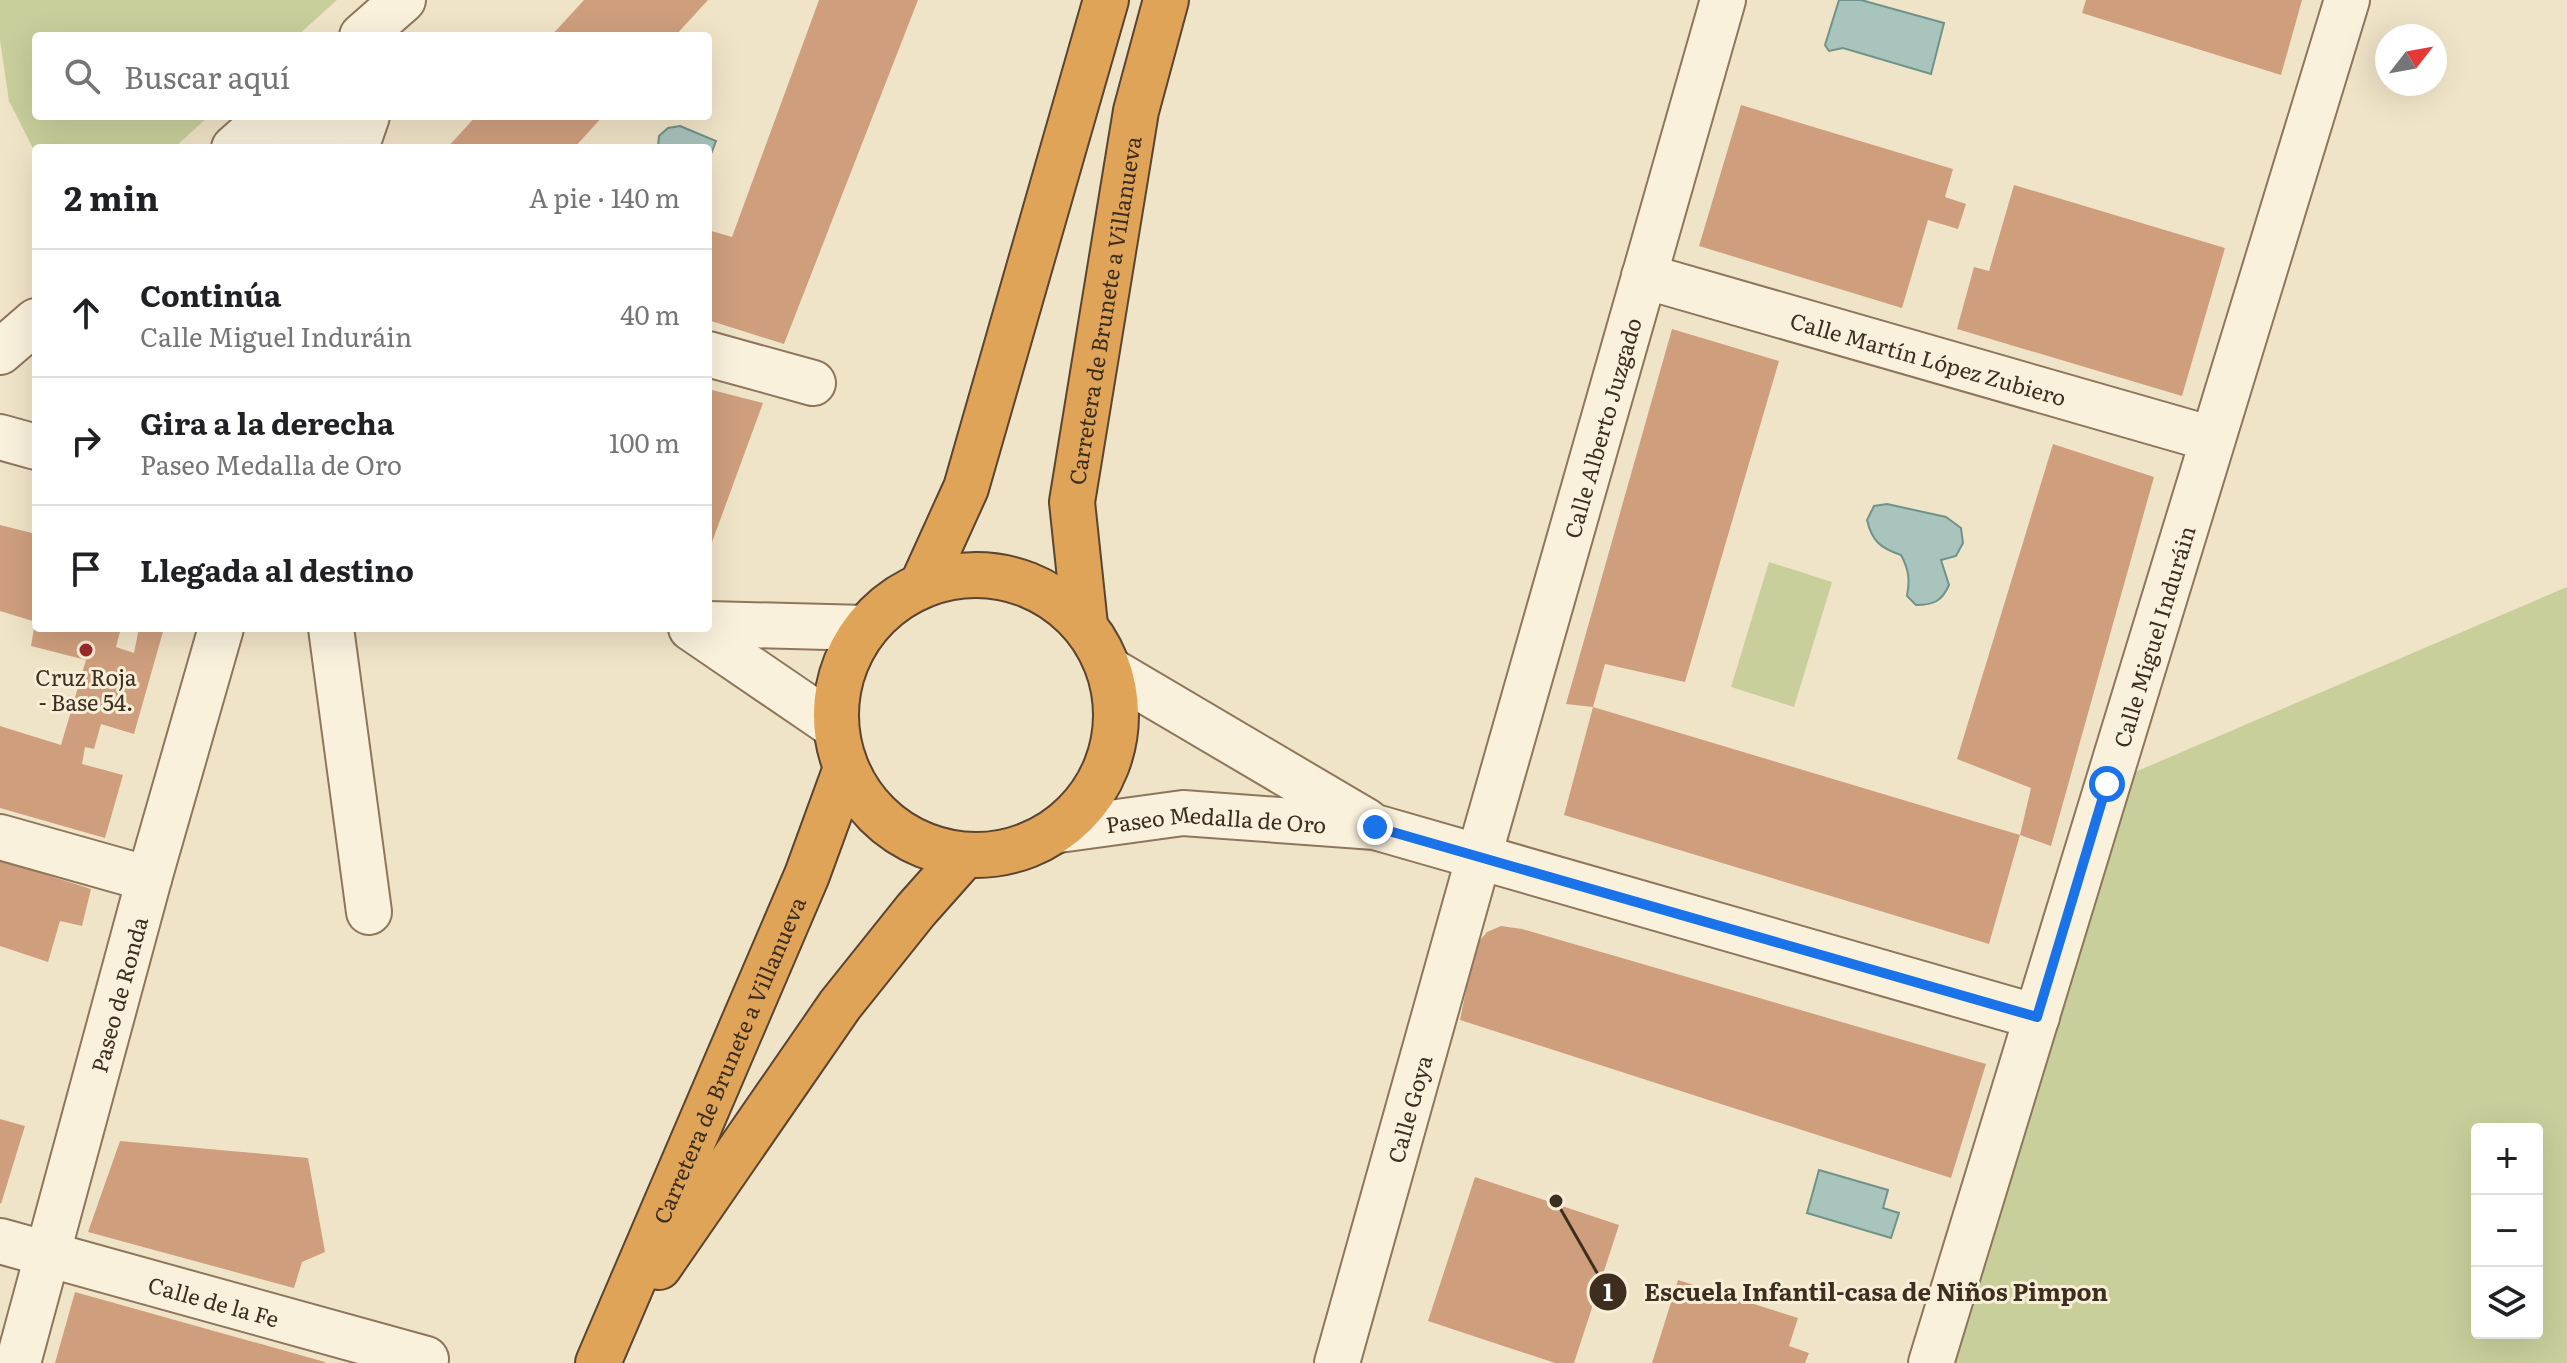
<!DOCTYPE html>
<html lang="es">
<head>
<meta charset="utf-8">
<style>
	body { margin:0; font-family:Literata,serif; background:#f6f6f6; color:#202124 }
	.controls { position:absolute; right:24px; bottom:24px; display:grid; overflow:hidden; border-radius:8px; box-shadow:0 8px 32px #0002 }
	.controls button { width:72px; height:72px; display:grid; place-items:center; padding:0; border:0; border-bottom:2px solid #e0e0e0; background:#fff; color:#202124; font:40px sans-serif }
	.compass { position:absolute; left:2375px; top:24px; width:72px; height:72px; border-radius:50%; background:#fff; box-shadow:0 8px 32px #0002; rotate:59deg }
	.stop { position:absolute; width:24px; height:24px; margin:-18px; border:6px solid #1a73e8; border-radius:50%; background:#fff }
	.stop.end { background:#1a73e8; border-color:#fff; box-shadow:0 2px 8px #0008 }
	.list { margin:0; padding:0; list-style:none }
	h2 { display:flex; justify-content:space-between; align-items:center; height:104px; margin:0; padding:0 32px; font-size:34px }
	h2 small { font-size:26px; font-weight:400; color:#757577 }
	.list li { display:grid; grid-template-columns:52px 1fr auto; gap:24px; align-items:center; box-sizing:border-box; height:128px; padding:0 32px; border-top:2px solid #e0e0e0 }
	.list b { display:block; font-size:30px; white-space:nowrap }
	.list p { margin:0; font-size:26px; white-space:nowrap; color:#757577 }
	.list em { font-size:26px; font-style:normal; color:#757577 }
	.icon { flex:none; width:44px; height:44px; fill:none; stroke:currentColor; stroke-width:2; stroke-linecap:round; stroke-linejoin:round }
	.map { position:relative; flex:none; width:2567px; height:1363px; overflow:hidden }
	.search { position:absolute; background:#fff; box-shadow:0 8px 32px #0002; left:32px; top:32px; width:680px; height:88px; display:flex; align-items:center; gap:20px; box-sizing:border-box; padding:0 28px; border-radius:8px; color:#757577; font-size:30px }
	.panel { position:absolute; background:#fff; box-shadow:0 8px 32px #0002; left:32px; top:144px; width:680px; height:488px; border-radius:8px }
	.map>svg:first-child { display:block }
	.green { fill:#c9cf9b; fill-rule:evenodd }
	.water { fill:#a9c4bc; stroke:#6f938a; stroke-width:2 }
	.building { fill:#cf9f7d }
	.lines { fill:none; stroke-linecap:round; stroke-linejoin:round }
	.minor-casing { stroke:#8d765c; stroke-width:48 }
	.highway-casing { stroke:#5b4430; stroke-width:48 }
	.minor { stroke:#faf1dc; stroke-width:44 }
	.highway { stroke:#e0a458; stroke-width:44 }
	.route { stroke:#1a73e8; stroke-width:10 }
	.poi-dot { fill:#9e2a2b; stroke:#f7eed8; stroke-width:3 }
	.labels { text-anchor:middle; dominant-baseline:central; stroke-width:6; stroke-linejoin:round; paint-order:stroke }
	.street-label { font-size:22px; fill:#3d2e20; stroke:#f7eed8 }
	.poi-label { font-size:22px; fill:#3d2e20; stroke:#f7eed8 }
	.leader { fill:none; stroke:#3d2e20; stroke-width:3 }
	.callout-dot { fill:#3d2e20; stroke:#f7eed8; stroke-width:3 }
	.mark-label { font-size:24px; text-anchor:middle; font-weight:bold; fill:#fff }
	.callout-label { font-size:24px; text-anchor:middle; font-weight:bold; fill:#3d2e20; stroke:#f7eed8; stroke-width:6; stroke-linejoin:round; paint-order:stroke }
</style>
</head>
<body>
<div class="map">
<svg width="2567" height="1363" viewBox="0 0 2567 1363">
	<rect width="100%" height="100%" fill="#f0e4c8"/>
	<g class="green">
		<polygon points="0,0 337,0 297,36 36,36 36,116 209,116 174,148 36,148 36,154 9,101 0,40"/>
		<polygon points="1769,562 1832,582 1794,707 1731,687"/>
		<path d="M2567,587V1363H1931L2107,784ZM2477,1129H2537V1333H2477Z"/>
	</g>
	<g class="water">
		<polygon points="1839,0 1861,0 1944,23 1931,74 1843,48 1829,51 1825,45"/>
		<polygon points="680,126 716,141 708,162 708,148 658,148 659,136 668,128"/>
		<path d="M1887,504L1946,517L1961,528L1963,543L1956,556L1941,560L1949,585C1942,601 1934,605 1916,605L1907,596C1910,580 1909,570 1901,555C1880,548 1872,541 1867,520L1874,506Z"/>
		<polygon points="1819,1170 1888,1190 1883,1208 1899,1213 1891,1238 1807,1213"/>
	</g>
	<g class="building">
		<polygon points="584,0 708,0 675,36 551,36"/>
		<polygon points="819,0 918,0 784,344 708,320 708,230 732,237"/>
		<polygon points="2086,0 2302,0 2281,75 2082,13"/>
		<polygon points="1741,105 1953,169 1945,197 1966,204 1958,229 1928,220 1902,308 1699,246"/>
		<polygon points="476,116 603,116 574,148 447,148"/>
		<polygon points="2014,185 2225,248 2182,396 1957,329 1974,267 1989,271"/>
		<polygon points="1672,329 1779,361 1685,682 1605,664 1593,707 1566,704"/>
		<polygon points="708,389 763,403 708,553"/>
		<polygon points="2053,444 2154,477 2051,846 2020,835 2031,788 1957,759"/>
		<polygon points="0,525 36,534 36,622 0,611"/>
		<polygon points="34,628 121,628 116,647 134,653 139,628 164,628 134,734 101,724 94,749 85,747 82,764 123,775 105,838 0,808 0,726 61,745 86,660 31,646"/>
		<polygon points="1593,707 2020,835 1989,944 1564,815"/>
		<polygon points="0,860 91,889 82,926 60,921 48,962 0,946"/>
		<polygon points="1501,926 1522,929 1986,1064 1951,1178 1460,1020 1475,946 1487,932"/>
		<polygon points="0,1119 25,1126 1,1204 0,1203"/>
		<polygon points="120,1141 308,1158 325,1252 302,1262 294,1288 88,1232"/>
		<polygon points="1475,1177 1619,1225 1574,1363 1555,1363 1428,1321"/>
		<polygon points="1678,1280 1798,1318 1789,1346 1809,1353 1805,1363 1652,1363"/>
		<polygon points="75,1292 325,1362 325,1363 55,1363"/>
	</g>
	<g class="lines">
		<g class="minor-casing">
			<g id="minor">
				<polyline points="362,36 403,0"/>
				<path d="M262,123C294,121 319,121 341,148"/>
				<polyline points="234,148 270,116"/>
				<polyline points="356,148 367,116"/>
				<path id="s1" d="M1644,276L2212,439"/>
				<polyline points="0,352 36,321"/>
				<polyline points="708,354 813,383"/>
				<polyline points="0,437 36,447"/>
				<polyline points="708,624 866,628"/>
				<polyline points="331,628 369,912"/>
				<polyline points="691,628 836,727"/>
				<polyline points="1110,670 1366,821"/>
				<path id="s2" d="M1059,830L1183,813L1375,827L2037,1017"/>
				<polyline points="0,837 149,879"/>
				<path id="s3" d="M0,1241L426,1359"/>
				<path id="s4" d="M18,1363L149,879L221,628"/>
				<path id="s5" d="M1337,1363L1479,856L1723,0"/>
				<path id="s6" d="M1931,1363L2347,0"/>
			</g>
		</g>
		<g class="highway-casing">
			<g id="highway">
				<circle cx="976" cy="715" r="140"/>
				<polyline points="922,585 966,488 1106,0"/>
				<path id="s7" d="M1085,625L1072,502L1136,111L1166,0"/>
				<polyline points="659,1267 840,1005 916,910 964,856"/>
				<path id="s8" d="M598,1363L807,875L846,768"/>
			</g>
		</g>
		<use href="#minor" class="minor"/>
		<use href="#highway" class="highway"/>
	</g>
	<g class="lines">
		<polyline class="route" points="1375,827 2037,1017 2107,784"/>
	</g>
	<circle class="poi-dot" cx="86" cy="650" r="8"/>
	<g class="labels">
		<g class="street-label">
			<text stroke="none"><textPath href="#s7" startOffset="318">Carretera de Brunete a Villanueva</textPath></text>
			<text stroke="none"><textPath href="#s1" startOffset="296">Calle Martín López Zubiero</textPath></text>
			<text stroke="none"><textPath href="#s5" startOffset="972">Calle Alberto Juzgado</textPath></text>
			<text stroke="none"><textPath href="#s6" startOffset="760">Calle Miguel Induráin</textPath></text>
			<text stroke="none"><textPath href="#s2" startOffset="158">Paseo Medalla de Oro</textPath></text>
			<text stroke="none"><textPath href="#s4" startOffset="382">Paseo de Ronda</textPath></text>
			<text stroke="none"><textPath href="#s8" startOffset="330">Carretera de Brunete a Villanueva</textPath></text>
			<text stroke="none"><textPath href="#s5" startOffset="264">Calle Goya</textPath></text>
			<text stroke="none"><textPath href="#s3" startOffset="222">Calle de la Fe</textPath></text>
		</g>
		<g class="poi-label">
			<text x="86" y="676">Cruz Roja<tspan x="86" dy="25">- Base 54.</tspan></text>
		</g>
	</g>
	<path class="leader" d="M1556 1201L1608 1292"/>
	<g class="callout-dot">
		<circle cx="1556" cy="1201" r="8"/>
		<circle cx="1608" cy="1292" r="20"/>
	</g>
	<g class="mark-label">
		<text x="1608" y="1301">1</text>
	</g>
	<g class="callout-label">
		<text x="1876" y="1301">Escuela Infantil-casa de Niños Pimpon</text>
	</g>
</svg>
<div class="controls">
<button>+</button>
<button>−</button>
<button><svg class="icon" aria-label="layers" viewBox="0 0 24 24"><path d="M12 4l9 5-9 5-9-5zM3 14l9 5 9-5"/></svg></button>
</div>
<svg class="compass" viewBox="-18 -18 36 36"><path d="M0-13l5 13h-10z" fill="#e53935"/><path d="M0 13l5-13h-10z" fill="#757577"/></svg>
<div class="stop" style="left:2107px;top:784px"></div>
<div class="stop end" style="left:1375px;top:827px"></div>
<div class="search"><svg class="icon" aria-label="search" viewBox="0 0 24 24"><circle cx="10" cy="10" r="6"/><path d="M15 15l6 6"/></svg>Buscar aquí</div>
<section class="panel">
<h2>2 min<small>A pie · 140 m</small></h2>
<ul class="list">
<li><svg class="icon" aria-label="ahead" viewBox="0 0 24 24"><path d="M12 20V5M6 11l6-6 6 6"/></svg><div><b>Continúa</b><p>Calle Miguel Induráin</p></div><em>40 m</em></li>
<li><svg class="icon" aria-label="right" viewBox="0 0 24 24"><path d="M7 20v-9h11M14 6l5 5-5 5"/></svg><div><b>Gira a la derecha</b><p>Paseo Medalla de Oro</p></div><em>100 m</em></li>
<li><svg class="icon" aria-label="arrive" viewBox="0 0 24 24"><path d="M6 21V4h12l-3 4 3 4H6"/></svg><div><b>Llegada al destino</b></div></li>
</ul>
</section>
</div>
</body>
</html>
